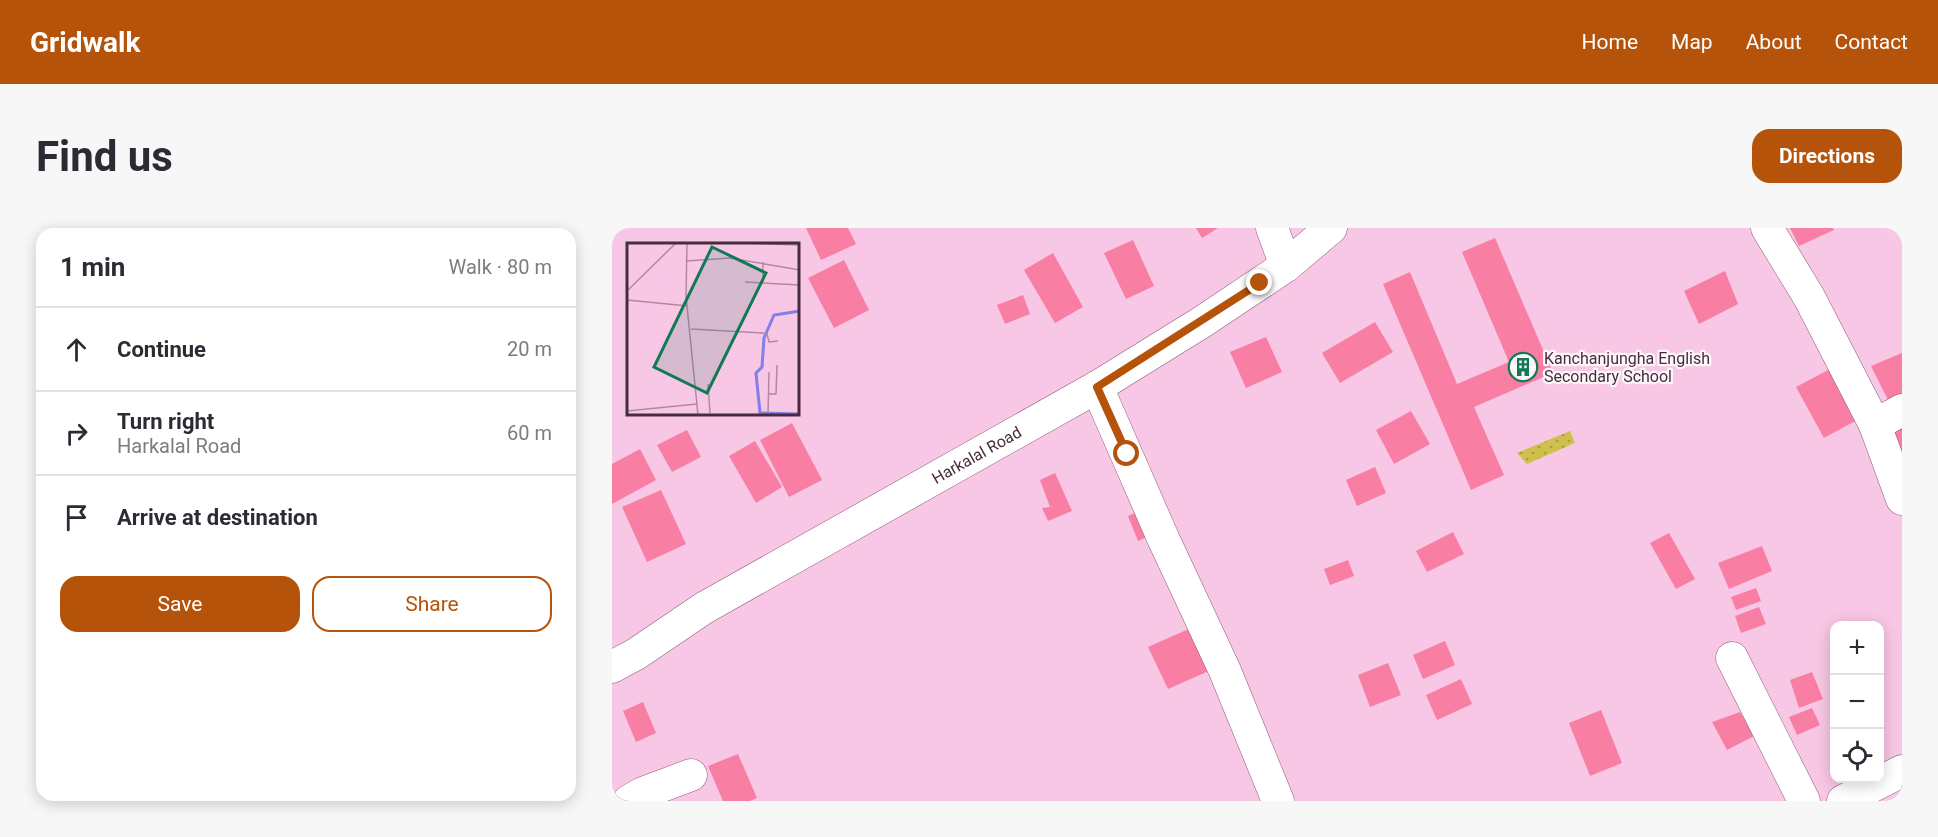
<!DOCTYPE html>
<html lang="en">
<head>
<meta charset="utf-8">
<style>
	body { margin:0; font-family:Roboto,sans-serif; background:#f7f7f7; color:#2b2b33 }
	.controls { position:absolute; right:18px; bottom:18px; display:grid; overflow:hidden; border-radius:12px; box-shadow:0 3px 15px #0003 }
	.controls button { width:54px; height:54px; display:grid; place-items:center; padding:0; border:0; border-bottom:2px solid #e1e1e2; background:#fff; color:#2b2b33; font:30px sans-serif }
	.stop { position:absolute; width:18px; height:18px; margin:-14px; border:4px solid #b45309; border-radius:50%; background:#fff }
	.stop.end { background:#b45309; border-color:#fff; box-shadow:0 2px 6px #0008 }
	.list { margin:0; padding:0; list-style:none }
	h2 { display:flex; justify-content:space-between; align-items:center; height:78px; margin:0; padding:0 24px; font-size:26px }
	h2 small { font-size:20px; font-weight:400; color:#7c7c81 }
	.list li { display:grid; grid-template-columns:39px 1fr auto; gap:18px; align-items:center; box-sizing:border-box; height:84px; padding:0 24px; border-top:2px solid #e1e1e2 }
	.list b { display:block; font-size:22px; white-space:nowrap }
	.list p { margin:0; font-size:20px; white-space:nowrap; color:#7c7c81 }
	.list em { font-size:20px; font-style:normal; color:#7c7c81 }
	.actions { display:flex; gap:12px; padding:18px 24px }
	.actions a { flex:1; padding:14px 0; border:2px solid #b45309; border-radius:18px; text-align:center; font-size:21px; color:#b45309 }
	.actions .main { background:#b45309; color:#fff }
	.icon { flex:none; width:33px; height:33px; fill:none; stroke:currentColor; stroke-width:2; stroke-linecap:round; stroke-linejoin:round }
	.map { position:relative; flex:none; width:1290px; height:573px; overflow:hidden; border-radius:18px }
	header { display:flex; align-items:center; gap:36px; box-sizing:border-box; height:84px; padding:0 30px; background:#b45309; color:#fff }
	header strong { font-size:28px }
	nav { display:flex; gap:33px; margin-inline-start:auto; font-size:21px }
	.intro { display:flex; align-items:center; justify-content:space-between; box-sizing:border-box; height:144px; padding:0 36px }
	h1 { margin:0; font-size:42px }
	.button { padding:15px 27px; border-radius:18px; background:#b45309; color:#fff; font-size:21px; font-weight:700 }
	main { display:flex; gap:36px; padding:0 36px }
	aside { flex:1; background:#fff; border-radius:18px; box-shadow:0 3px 15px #0003 }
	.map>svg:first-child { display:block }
	.grass { fill:url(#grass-dots) }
	.building { fill:#f87ea3 }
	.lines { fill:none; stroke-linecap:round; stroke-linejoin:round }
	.minor-casing { stroke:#905a7c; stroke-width:33 }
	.minor { stroke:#fff; stroke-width:32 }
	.route { stroke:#b45309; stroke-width:8 }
	.labels { text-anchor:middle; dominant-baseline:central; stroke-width:4.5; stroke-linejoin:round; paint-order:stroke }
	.poi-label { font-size:16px; fill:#452d3c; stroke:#fdf7fb; text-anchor:start }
	.street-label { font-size:16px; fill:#452d3c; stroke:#fdf7fb }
	.inset-river { fill:none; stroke:#817fe8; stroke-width:3 }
	.inset-road { fill:none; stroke:#b089a1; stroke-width:1.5 }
	.view { fill:#117a54; fill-opacity:0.15; stroke:#117a54; stroke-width:3 }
	.inset-edge { fill:none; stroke:#452d3c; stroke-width:3 }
</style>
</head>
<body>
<header>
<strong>Gridwalk</strong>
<nav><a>Home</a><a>Map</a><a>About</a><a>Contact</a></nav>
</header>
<div class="intro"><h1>Find us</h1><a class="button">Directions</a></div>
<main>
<aside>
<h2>1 min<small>Walk · 80 m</small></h2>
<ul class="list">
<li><svg class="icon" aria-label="ahead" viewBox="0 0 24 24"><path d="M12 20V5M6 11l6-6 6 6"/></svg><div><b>Continue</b></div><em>20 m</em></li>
<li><svg class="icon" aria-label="right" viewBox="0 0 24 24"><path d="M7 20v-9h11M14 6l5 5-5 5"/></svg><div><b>Turn right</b><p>Harkalal Road</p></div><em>60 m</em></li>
<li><svg class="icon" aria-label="arrive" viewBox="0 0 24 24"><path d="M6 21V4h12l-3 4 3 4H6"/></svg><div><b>Arrive at destination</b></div></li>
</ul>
<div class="actions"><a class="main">Save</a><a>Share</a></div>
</aside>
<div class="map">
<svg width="1290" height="573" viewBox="0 0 1290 573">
	<defs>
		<pattern id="grass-dots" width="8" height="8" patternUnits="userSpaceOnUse" patternTransform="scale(1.5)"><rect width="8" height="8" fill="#cec04d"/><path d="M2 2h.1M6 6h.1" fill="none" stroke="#a99c41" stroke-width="1.8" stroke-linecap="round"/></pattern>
	</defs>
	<rect width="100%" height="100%" fill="#f8c7e5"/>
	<polygon class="grass" points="958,203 963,215 915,236 905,225"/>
	<g class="building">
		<polygon points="194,0 236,0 244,16 209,32"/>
		<polygon points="584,0 606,0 590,10"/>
		<polygon points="1178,0 1221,0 1222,2 1187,18"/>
		<polygon points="883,10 941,145 862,179 892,247 859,262 771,56 798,44 845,156 897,134 850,24"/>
		<polygon points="521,12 542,58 514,71 492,25"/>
		<polygon points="441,25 471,79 443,95 412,42"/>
		<polygon points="232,32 257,82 222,100 196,50"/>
		<polygon points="1113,43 1126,76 1087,96 1072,63"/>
		<polygon points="411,67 418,86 393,96 385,77"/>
		<polygon points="763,94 781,124 728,155 710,125"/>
		<polygon points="654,109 670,144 634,160 618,124"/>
		<polygon points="1290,125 1290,165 1276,172 1259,138"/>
		<polygon points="1218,141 1245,192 1212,210 1184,159"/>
		<polygon points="799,183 818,216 782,236 764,202"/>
		<polygon points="1290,192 1290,223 1277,199"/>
		<polygon points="180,195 210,252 177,269 148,212"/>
		<polygon points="75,202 89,229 60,244 45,217"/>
		<polygon points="143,213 170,259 144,275 117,228"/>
		<polygon points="28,221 44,252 0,276 0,236"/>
		<polygon points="763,239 774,265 745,278 734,252"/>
		<polygon points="443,245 460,283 436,293 430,280 438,279 428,252"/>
		<polygon points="49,262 74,316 35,334 10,279"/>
		<polygon points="525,284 535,309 526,313 516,288"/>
		<polygon points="841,304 852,326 815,344 804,323"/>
		<polygon points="1057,305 1083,351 1064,361 1038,315"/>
		<polygon points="1150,318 1160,343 1117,361 1106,335"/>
		<polygon points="736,332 742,348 718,357 712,341"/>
		<polygon points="1144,360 1149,373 1124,382 1119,369"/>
		<polygon points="1147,379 1154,396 1129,405 1123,388"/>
		<polygon points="579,400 599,442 556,461 536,419"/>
		<polygon points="833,413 843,437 811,451 801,427"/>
		<polygon points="776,435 789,467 758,479 746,447"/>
		<polygon points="1200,444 1211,471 1187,480 1178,452"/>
		<polygon points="849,451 860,476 825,492 814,467"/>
		<polygon points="31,474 44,505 24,514 11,483"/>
		<polygon points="1200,480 1208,497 1185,507 1177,489"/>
		<polygon points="989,482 1010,535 978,548 957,495"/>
		<polygon points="1128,484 1142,508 1115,522 1100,494"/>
		<polygon points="126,526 145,570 138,573 111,573 96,538"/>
	</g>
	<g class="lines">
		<g class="minor-casing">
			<g id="minor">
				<polyline points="660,0 674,38"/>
				<polyline points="1155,0 1197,69 1263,197 1290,271"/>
				<polyline points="485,159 551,310 613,443 666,573"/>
				<polyline points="1263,197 1290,182"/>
				<polyline points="1120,430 1192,573"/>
				<path id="s1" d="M0,439L24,426L92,380L485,159L590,94L674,38L719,0"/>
				<polyline points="17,573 31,565 79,547"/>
				<polyline points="1231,573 1290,543"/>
			</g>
		</g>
		<use href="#minor" class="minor"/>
	</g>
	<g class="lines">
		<polyline class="route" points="515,226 485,159 648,55"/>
	</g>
	<defs>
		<g id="building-ring" transform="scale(1.5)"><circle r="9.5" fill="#fdf7fb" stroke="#117a54" stroke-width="1.5"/><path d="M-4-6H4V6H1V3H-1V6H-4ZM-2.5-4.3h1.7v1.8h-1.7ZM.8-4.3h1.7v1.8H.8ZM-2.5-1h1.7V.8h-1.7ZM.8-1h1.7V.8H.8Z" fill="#117a54"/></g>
	</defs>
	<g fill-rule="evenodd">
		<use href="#building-ring" x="911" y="139"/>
	</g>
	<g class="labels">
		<g class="poi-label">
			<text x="932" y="130">Kanchanjungha English<tspan x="932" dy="18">Secondary School</tspan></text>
		</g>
		<g class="street-label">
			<text stroke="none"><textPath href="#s1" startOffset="422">Harkalal Road</textPath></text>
		</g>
	</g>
	<g transform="translate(15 15)">
		<rect width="172" height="172" fill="#f8c7e5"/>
		<path class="inset-river" d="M173,68L147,72L137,95L135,124L129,130L133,170L173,171"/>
		<path class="inset-road" d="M60,0L59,53L71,172M113,0L173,2M59,18L103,15L173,27M136,19V39M118,39L173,42M0,48L49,0M0,57L61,63M64,86L135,90L140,91L142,99L151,98M81,141L83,170M141,151H149L150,122M0,168L70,161M74,172H106M141,172L142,129"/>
		<path class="view" d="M85,4L139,30L80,150L27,124Z"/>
		<rect width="172" height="172" class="inset-edge"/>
	</g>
</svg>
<div class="controls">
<button>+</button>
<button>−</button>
<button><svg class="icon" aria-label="locate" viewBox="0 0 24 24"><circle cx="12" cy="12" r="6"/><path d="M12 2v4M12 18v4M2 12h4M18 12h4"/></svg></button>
</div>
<div class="stop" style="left:515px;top:226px"></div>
<div class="stop end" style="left:648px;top:55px"></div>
</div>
</main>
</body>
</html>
